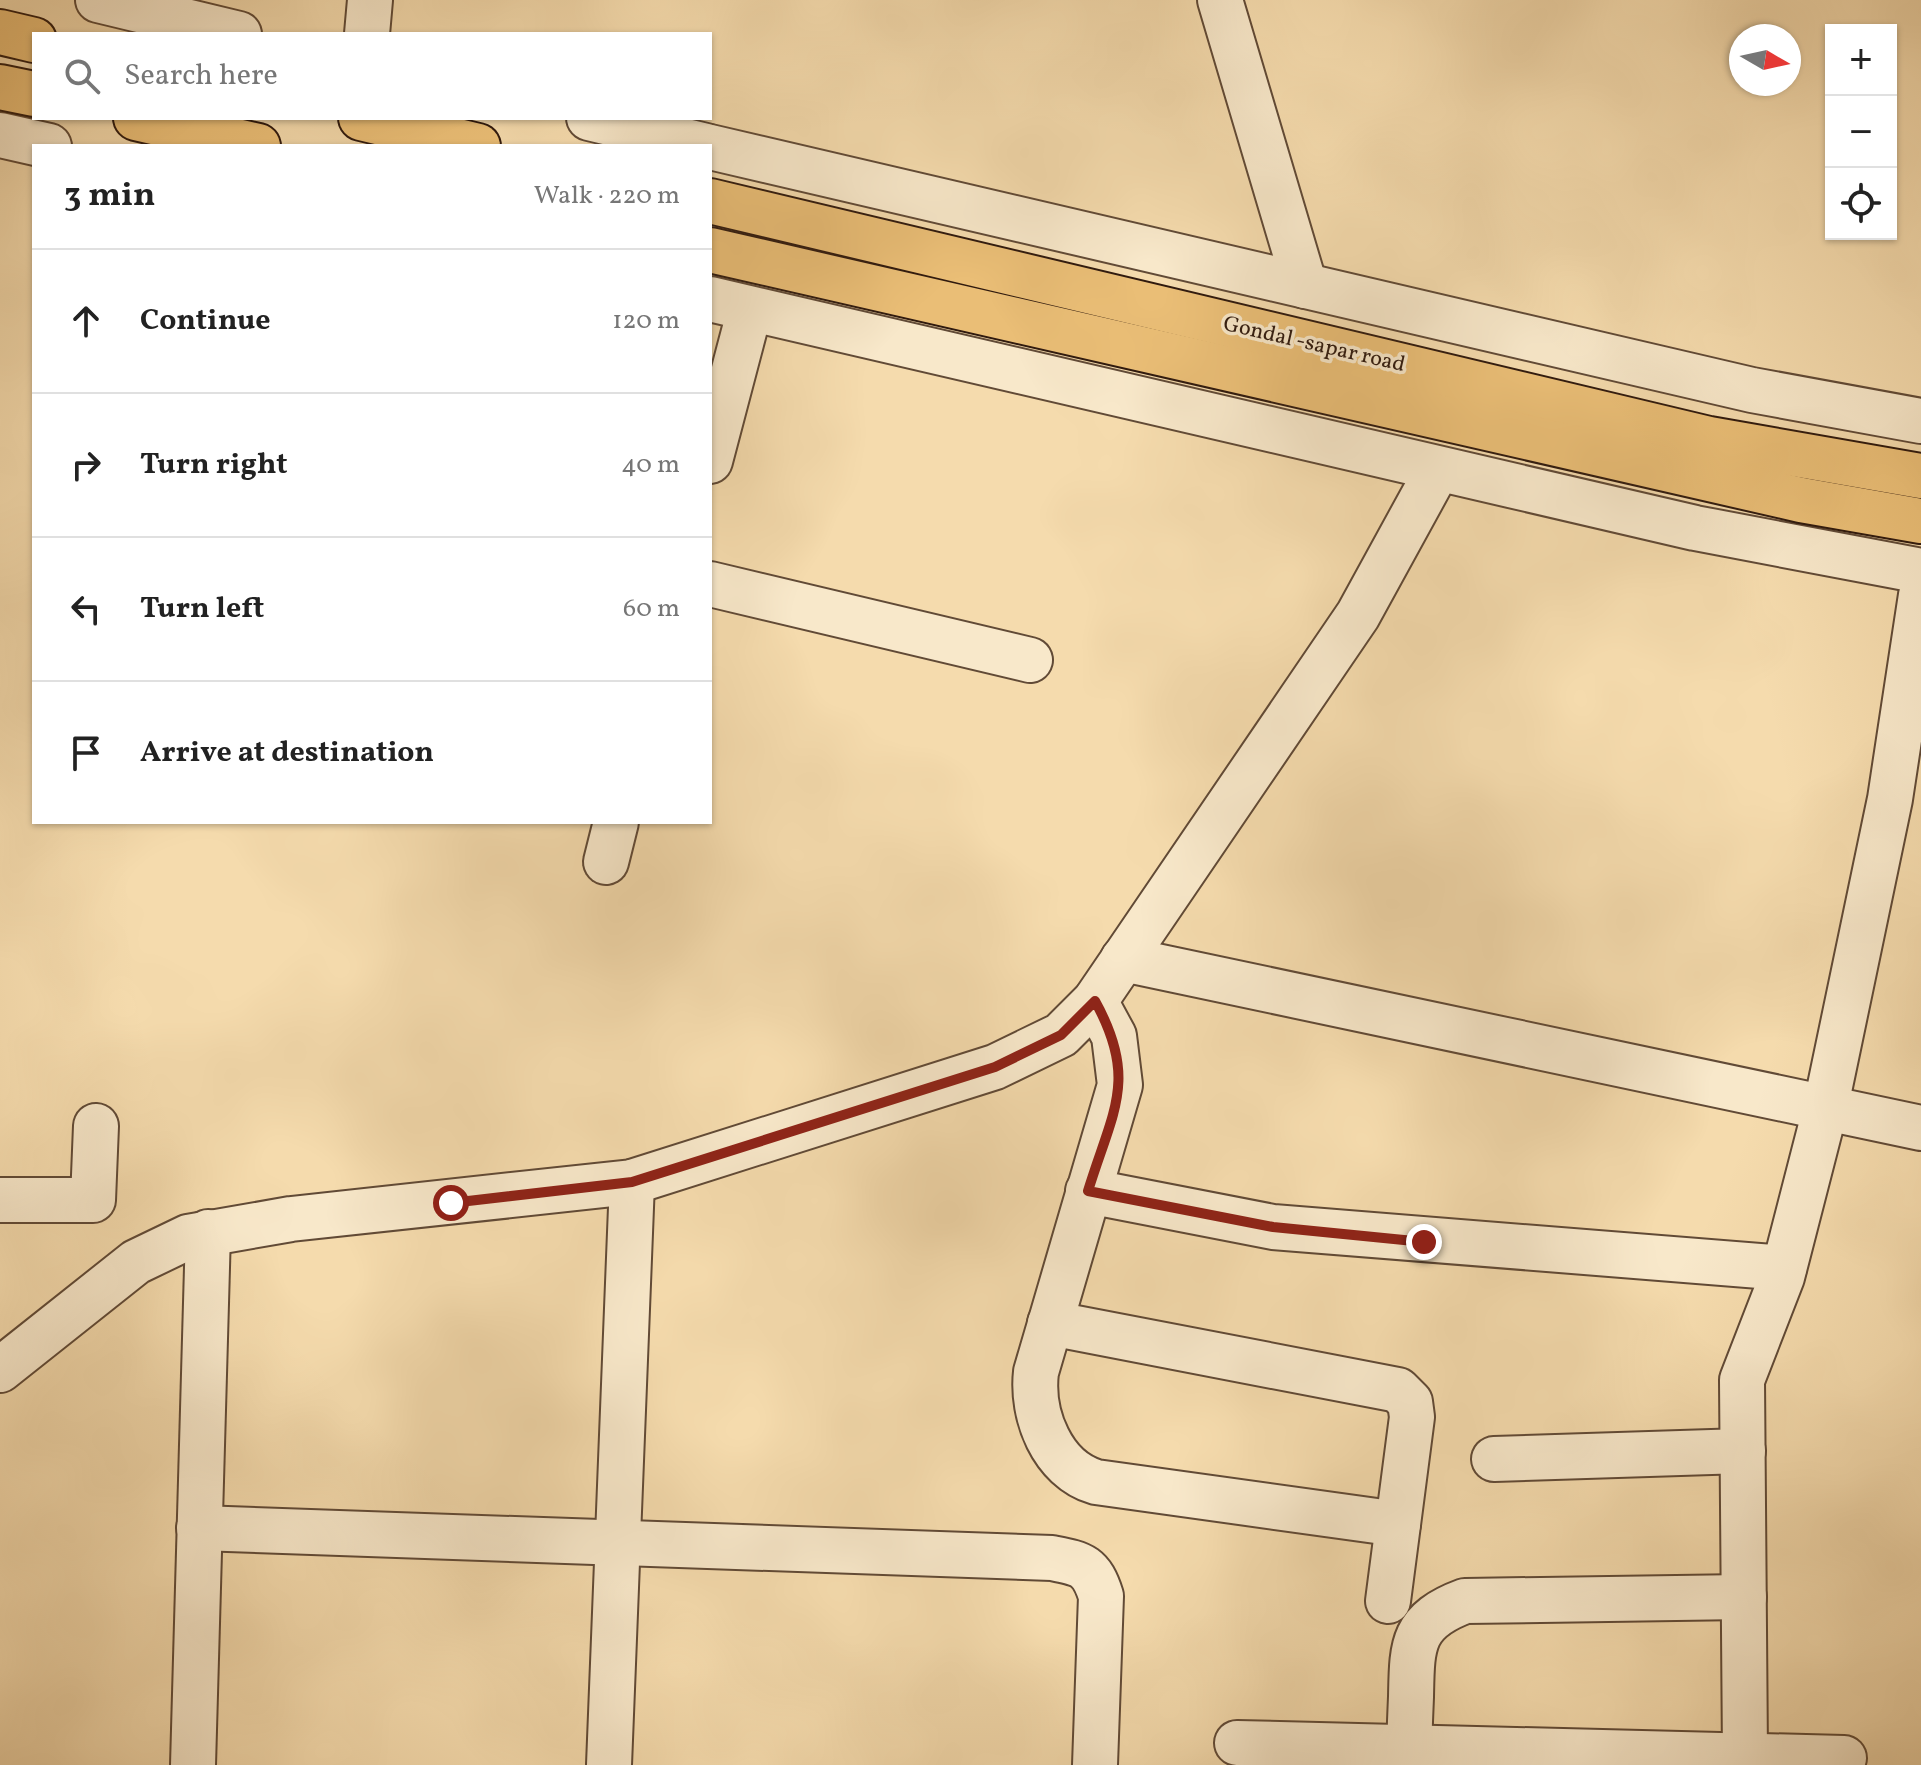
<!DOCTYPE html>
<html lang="en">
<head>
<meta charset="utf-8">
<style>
	body { margin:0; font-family:Vollkorn,serif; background:#f6f6f6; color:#222 }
	.controls { position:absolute; right:24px; top:24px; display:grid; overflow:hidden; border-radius:0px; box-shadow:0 2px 6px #0004 }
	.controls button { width:72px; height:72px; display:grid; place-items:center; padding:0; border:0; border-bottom:2px solid #e0e0e0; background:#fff; color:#222; font:40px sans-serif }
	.compass { position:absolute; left:1729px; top:24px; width:72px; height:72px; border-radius:50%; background:#fff; box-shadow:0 2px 6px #0004; rotate:99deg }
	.stop { position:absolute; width:24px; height:24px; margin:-18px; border:6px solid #8f2418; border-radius:50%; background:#fff }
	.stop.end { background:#8f2418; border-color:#fff; box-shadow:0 2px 8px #0008 }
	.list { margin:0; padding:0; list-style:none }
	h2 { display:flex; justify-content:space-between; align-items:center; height:104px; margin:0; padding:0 32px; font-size:34px }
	h2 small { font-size:26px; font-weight:400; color:#767676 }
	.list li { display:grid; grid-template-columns:52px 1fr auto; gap:24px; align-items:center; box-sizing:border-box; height:144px; padding:0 32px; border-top:2px solid #e0e0e0 }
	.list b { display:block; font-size:30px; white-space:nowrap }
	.list em { font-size:26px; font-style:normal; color:#767676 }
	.icon { flex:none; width:44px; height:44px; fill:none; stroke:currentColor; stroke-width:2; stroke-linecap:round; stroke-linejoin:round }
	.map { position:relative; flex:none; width:1921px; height:1765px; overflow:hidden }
	.search { position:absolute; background:#fff; box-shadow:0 2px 6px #0004; left:32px; top:32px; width:680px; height:88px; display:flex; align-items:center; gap:20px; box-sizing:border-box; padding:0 28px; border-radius:0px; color:#767676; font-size:30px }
	.panel { position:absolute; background:#fff; box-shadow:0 2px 6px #0004; left:32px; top:144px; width:680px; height:680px; border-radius:0px }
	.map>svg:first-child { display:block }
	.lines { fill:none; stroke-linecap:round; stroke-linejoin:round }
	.minor-casing { stroke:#614a36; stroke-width:48 }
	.highway-casing { stroke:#301a0e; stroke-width:48 }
	.minor { stroke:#f8e8ca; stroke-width:44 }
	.highway { stroke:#eabe76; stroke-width:44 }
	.route { stroke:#8f2418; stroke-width:10 }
	.labels { text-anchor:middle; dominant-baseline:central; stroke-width:7; stroke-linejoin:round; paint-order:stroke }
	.street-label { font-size:22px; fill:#301a0e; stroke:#f8e8ca }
</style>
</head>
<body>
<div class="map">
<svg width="1921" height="1765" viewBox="0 0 1921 1765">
	<rect width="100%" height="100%" fill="#f5dbad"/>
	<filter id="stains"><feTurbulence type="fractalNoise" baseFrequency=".0025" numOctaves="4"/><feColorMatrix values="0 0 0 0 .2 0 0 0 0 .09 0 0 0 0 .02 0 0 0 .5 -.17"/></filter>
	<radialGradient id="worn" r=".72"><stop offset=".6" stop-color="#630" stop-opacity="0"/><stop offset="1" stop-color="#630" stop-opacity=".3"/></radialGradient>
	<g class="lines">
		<g class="minor-casing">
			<g id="minor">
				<polyline points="98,0 239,34"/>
				<polyline points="1220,0 1305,286"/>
				<polyline points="367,34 370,0"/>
				<polyline points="589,118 706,146"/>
				<polyline points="0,135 49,146"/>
				<polyline points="710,147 1752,390 1921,421"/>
				<polyline points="710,299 1695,528 1921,571"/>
				<polyline points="710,461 750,309"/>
				<polyline points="710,584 1030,660"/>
				<polyline points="606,862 616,822"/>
				<polyline points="1123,959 1921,1128"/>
				<path d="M1095,1001L1114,1036L1120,1085L1036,1372C1031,1415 1052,1469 1096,1482L1398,1524"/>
				<polyline points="1088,1191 1273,1227 1784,1268"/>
				<polyline points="0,1200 93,1200 96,1126"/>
				<polyline points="1050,1323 1398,1390 1410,1402 1412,1417 1388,1601"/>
				<polyline points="0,1370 136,1262 188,1237 291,1219 632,1182 995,1067 1061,1035 1095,1001 1358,615 1438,469"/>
				<polyline points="1494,1459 1743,1451"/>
				<path d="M199,1528L1052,1558C1082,1564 1091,1565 1101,1596L1095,1765"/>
				<polyline points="1237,1743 1844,1758"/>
				<polyline points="1745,1755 1742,1380 1782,1277 1825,1110 1890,799 1921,595"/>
				<polyline points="193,1765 208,1232"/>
				<polyline points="609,1765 632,1182"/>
				<path d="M1409,1765C1409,1742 1410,1720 1411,1697C1412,1645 1411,1621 1465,1601L1744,1597"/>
			</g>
		</g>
		<g class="highway-casing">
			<g id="highway">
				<polyline points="0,32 34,40"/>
				<polyline points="0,87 34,94"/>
				<polyline points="136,118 258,146"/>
				<polyline points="361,118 478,146"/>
				<polyline points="710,201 1709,439 1921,476"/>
				<polyline points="710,250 1801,500 1921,521"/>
			</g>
		</g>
		<use href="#minor" class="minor"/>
		<use href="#highway" class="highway"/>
	</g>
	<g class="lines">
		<path class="route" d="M451,1203L632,1182L995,1067L1061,1035L1095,1001C1139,1080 1112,1112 1088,1191L1273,1227L1424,1242"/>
	</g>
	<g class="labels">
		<g class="street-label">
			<text transform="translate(1314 345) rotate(13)">Gondal -sapar road</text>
		</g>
	</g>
	<rect width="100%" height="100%" filter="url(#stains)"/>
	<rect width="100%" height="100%" fill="url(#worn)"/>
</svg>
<div class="controls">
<button>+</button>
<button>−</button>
<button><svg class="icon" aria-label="locate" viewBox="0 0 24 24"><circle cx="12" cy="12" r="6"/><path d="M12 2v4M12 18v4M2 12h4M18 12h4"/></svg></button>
</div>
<svg class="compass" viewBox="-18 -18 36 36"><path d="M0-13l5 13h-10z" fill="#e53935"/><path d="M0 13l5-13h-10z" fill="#767676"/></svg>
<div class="stop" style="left:451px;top:1203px"></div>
<div class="stop end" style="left:1424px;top:1242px"></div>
<div class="search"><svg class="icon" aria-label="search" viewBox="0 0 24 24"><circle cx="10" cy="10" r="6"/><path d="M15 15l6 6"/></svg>Search here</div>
<section class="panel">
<h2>3 min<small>Walk · 220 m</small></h2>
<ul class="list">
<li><svg class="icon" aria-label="ahead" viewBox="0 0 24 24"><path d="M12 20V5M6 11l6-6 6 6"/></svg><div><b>Continue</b></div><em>120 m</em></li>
<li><svg class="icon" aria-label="right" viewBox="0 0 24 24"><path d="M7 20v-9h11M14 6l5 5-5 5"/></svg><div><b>Turn right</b></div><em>40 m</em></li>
<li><svg class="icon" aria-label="left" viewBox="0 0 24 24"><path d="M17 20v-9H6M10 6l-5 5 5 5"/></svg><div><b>Turn left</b></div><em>60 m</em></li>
<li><svg class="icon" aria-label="arrive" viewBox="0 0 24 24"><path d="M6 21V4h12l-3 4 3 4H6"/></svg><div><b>Arrive at destination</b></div></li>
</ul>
</section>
</div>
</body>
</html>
